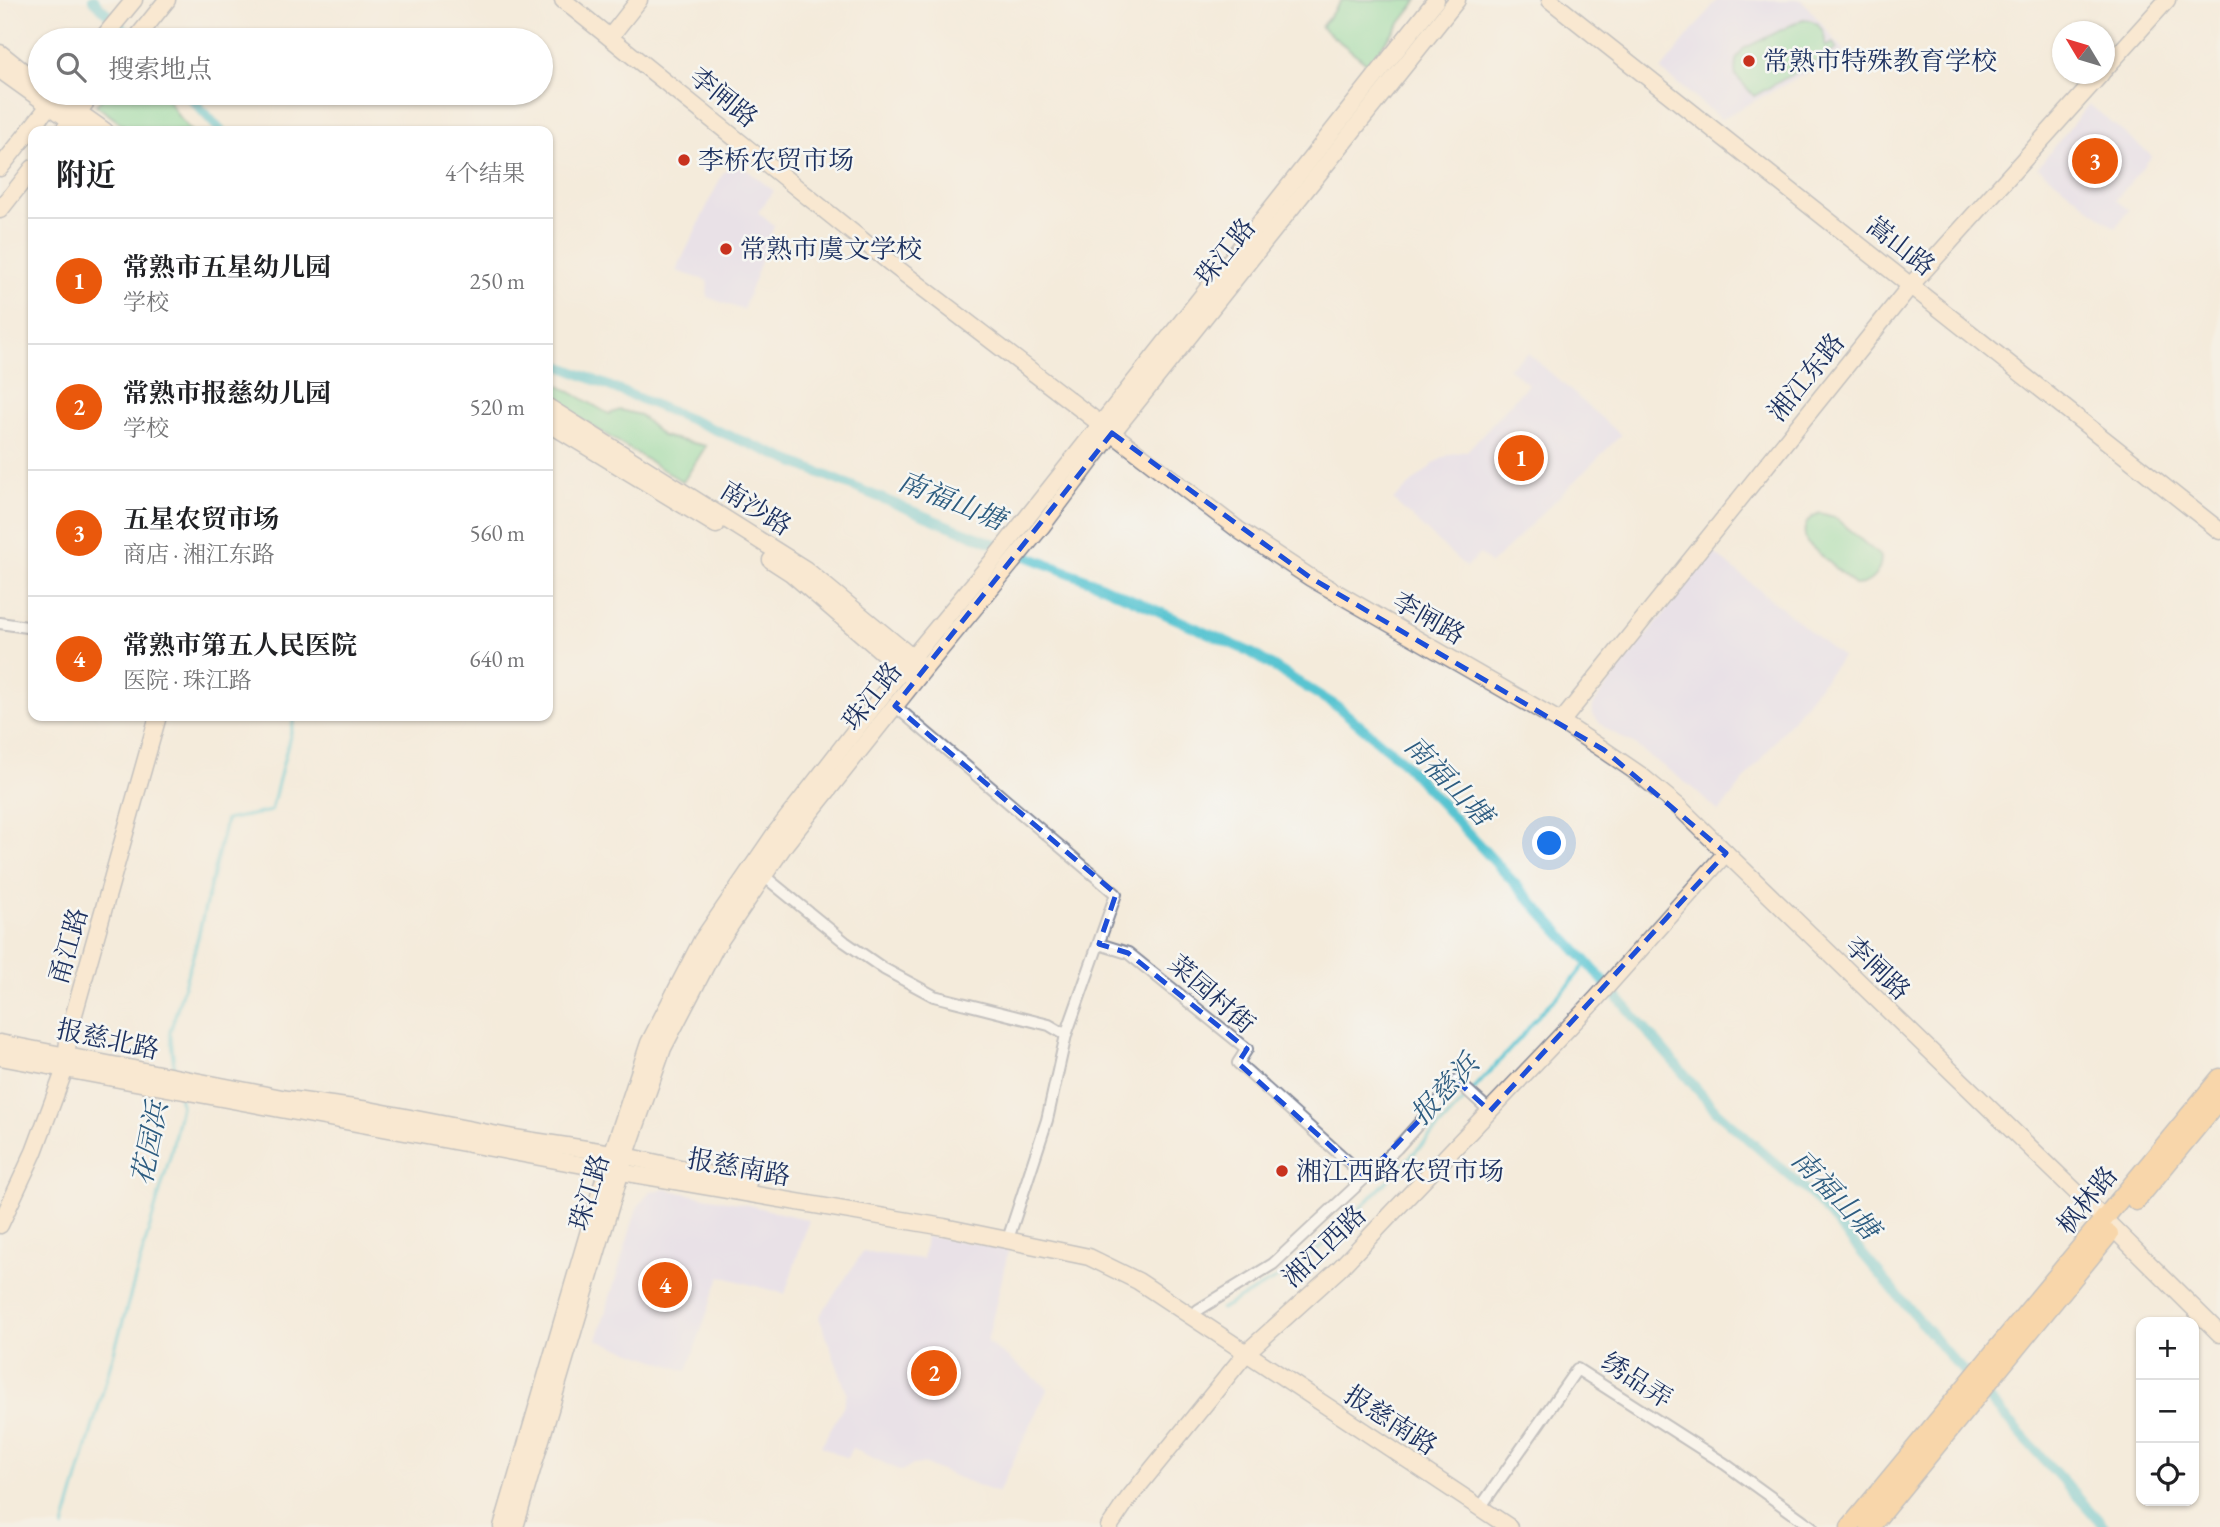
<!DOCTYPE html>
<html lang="zh">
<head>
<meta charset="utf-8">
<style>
	body { margin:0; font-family:"EB Garamond","Noto Serif SC",serif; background:#f2f2f2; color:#202124 }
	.controls { position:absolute; right:21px; bottom:21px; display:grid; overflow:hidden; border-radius:14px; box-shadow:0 2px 5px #0004 }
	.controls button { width:63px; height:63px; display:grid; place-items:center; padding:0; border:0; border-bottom:2px solid #e0e0e0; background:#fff; color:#202124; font:35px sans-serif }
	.compass { position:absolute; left:2052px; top:21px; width:63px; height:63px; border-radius:50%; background:#fff; box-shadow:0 2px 5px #0004; rotate:308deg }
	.you { position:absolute; left:1550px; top:844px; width:24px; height:24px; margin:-18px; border:5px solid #fff; border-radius:50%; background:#1a73e8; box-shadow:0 0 0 10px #1a73e833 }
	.badge { display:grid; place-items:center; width:46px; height:46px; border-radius:50%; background:#ea580c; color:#fff; font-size:23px; font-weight:700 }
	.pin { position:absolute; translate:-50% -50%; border:4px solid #fff; box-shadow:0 2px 7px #0006 }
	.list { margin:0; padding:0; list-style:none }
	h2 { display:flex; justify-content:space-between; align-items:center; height:91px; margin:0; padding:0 28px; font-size:30px }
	h2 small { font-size:23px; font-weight:400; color:#757577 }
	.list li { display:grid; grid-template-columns:46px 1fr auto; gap:21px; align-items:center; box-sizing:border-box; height:126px; padding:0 28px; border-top:2px solid #e0e0e0 }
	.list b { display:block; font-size:26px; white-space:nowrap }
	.list p { margin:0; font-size:23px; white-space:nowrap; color:#757577 }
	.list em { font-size:23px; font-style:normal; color:#757577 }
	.icon { flex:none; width:38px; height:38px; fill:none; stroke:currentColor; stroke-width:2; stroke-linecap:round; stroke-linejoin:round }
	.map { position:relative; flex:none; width:2220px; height:1527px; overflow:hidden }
	.search { position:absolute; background:#fff; box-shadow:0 2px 5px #0004; left:28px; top:28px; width:525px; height:77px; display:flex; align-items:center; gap:18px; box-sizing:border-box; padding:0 24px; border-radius:38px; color:#757577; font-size:26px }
	.panel { position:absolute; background:#fff; box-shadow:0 2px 5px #0004; left:28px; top:126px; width:525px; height:595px; border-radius:14px }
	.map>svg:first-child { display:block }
	.built { fill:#dbd6f7 }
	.green { fill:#80d99e; stroke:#4e847e; stroke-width:2 }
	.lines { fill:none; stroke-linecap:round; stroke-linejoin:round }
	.stream { stroke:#58c4d1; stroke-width:3.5 }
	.canal { stroke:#58c4d1; stroke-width:10 }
	.street-casing { stroke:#888d9c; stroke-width:14 }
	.secondary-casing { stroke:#888d9c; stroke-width:19 }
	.primary-casing { stroke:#888d9c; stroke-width:21 }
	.street { stroke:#fff; stroke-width:10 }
	.secondary { stroke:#fee5c5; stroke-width:16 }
	.primary { stroke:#fcbd6f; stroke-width:18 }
	.marked { fill:none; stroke:#1d4ed8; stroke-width:5; stroke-dasharray:14 9; stroke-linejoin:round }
	.poi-dot { fill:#c8321e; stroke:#f6f6f2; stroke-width:2.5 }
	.labels { text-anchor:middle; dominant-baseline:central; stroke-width:5; stroke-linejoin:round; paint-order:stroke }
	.poi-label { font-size:26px; fill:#1b2f5e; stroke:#f6f6f2; text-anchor:start }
	.street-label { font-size:26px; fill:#1b2f5e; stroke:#f6f6f2 }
	.water-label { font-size:28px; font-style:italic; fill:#2d5c80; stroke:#f6f6f2 }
</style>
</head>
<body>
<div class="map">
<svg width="2220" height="1527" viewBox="0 0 2220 1527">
	<rect width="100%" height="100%" fill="#f6f6f2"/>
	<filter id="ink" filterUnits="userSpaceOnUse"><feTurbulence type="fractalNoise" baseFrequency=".0143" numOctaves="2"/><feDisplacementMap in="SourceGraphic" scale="14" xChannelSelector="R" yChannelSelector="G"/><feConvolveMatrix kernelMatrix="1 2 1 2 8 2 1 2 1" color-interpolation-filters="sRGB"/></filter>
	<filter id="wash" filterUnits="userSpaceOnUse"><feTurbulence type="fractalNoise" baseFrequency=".00686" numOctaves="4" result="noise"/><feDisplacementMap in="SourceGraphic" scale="28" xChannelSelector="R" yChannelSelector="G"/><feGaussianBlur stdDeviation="1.57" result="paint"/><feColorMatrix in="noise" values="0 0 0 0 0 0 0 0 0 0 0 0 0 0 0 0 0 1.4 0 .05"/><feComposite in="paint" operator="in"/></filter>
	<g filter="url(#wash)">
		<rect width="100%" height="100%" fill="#f4ebdb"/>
		<g class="built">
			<polygon points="1717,0 1802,0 1845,52 1721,119 1661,70"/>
			<polygon points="2089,104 2152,156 2116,200 2129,210 2115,228 2038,167"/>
			<polygon points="734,160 774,191 758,212 774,226 743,310 707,297 708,281 676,271 722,175"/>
			<polygon points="1528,353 1621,435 1491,564 1480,554 1466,567 1393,500 1436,462 1450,454 1467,451 1528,384 1508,368"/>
			<polygon points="1713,552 1842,657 1719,812 1690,786 1632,743 1605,728 1592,714 1593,705 1603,691"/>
			<polygon points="667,1189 688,1194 744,1204 809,1220 785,1294 720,1276 687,1371 597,1340 637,1208 650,1191"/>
			<polygon points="926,1236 1009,1248 987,1342 1048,1388 998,1493 923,1464 913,1465 901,1471 852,1448 847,1458 821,1446 843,1407 847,1393 819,1317 863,1252 923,1259"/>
		</g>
		<g class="green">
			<polygon points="1342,0 1418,0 1368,64 1321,27"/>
			<path d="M1803,19C1819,20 1826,31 1825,47L1833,43L1837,49L1754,96L1735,75L1736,60L1743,49Z"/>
			<polygon points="107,93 164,93 178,116 191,131 131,131 96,105"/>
			<polygon points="548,379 609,414 620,410 640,415 662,436 706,446 683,482 548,399"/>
			<path d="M1820,513L1834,517L1881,557C1881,572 1871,585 1855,585L1807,543C1801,529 1806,518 1820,513Z"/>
		</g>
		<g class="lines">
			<g class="stream">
				<polyline points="175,1073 170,1032 195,949 226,820 271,811 295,716"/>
				<polyline points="1221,1309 1288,1272 1330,1240 1442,1124 1523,1035 1542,1011 1569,985 1587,962"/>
				<polyline points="64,1527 171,1153 181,1106 179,1094"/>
			</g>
			<g class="canal">
				<polyline points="93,0 135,40"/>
				<polyline points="186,93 221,131"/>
				<polyline points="548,361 949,526 1093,582 1250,652 1338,707 1400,759 1587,962 1716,1111 1816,1199 1946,1352 2105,1527"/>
			</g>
		</g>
	</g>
	<g filter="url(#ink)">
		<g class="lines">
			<g class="street-casing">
				<g id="street">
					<polyline points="0,623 33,628"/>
					<polyline points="895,706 1116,894 1066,1035 1047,1120 1010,1233"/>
					<polyline points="764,876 845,942 884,969 934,996 1049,1025 1066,1035"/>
					<polyline points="1099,944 1128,953 1247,1049 1238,1063 1365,1177"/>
					<polyline points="1198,1310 1273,1264 1397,1148 1457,1081 1490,1111"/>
					<polyline points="1480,1508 1577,1369 1725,1464 1812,1527"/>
				</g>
			</g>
			<g class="secondary-casing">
				<g id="secondary">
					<polyline points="563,0 893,265 1240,531 1311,578 1561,722 1604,750 1639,774 1678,806 1726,853 2105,1220 2220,1334"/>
					<polyline points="1550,0 2220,531"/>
					<polyline points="610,37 639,0"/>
					<polyline points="101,40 134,0"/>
					<polyline points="135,40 167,0"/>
					<polyline points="0,53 40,85"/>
					<polyline points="0,70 85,131"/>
					<polyline points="2104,70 2167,0"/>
					<polyline points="51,93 105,131"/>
					<polyline points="63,131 93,93"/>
					<polyline points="0,168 59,93"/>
					<polyline points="0,210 33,168"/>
					<polyline points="548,407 805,569 920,664"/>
					<polyline points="548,423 716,525"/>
					<polyline points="771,560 791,573 909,675"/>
					<polyline points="1561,722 1911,285 2101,74"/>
					<polyline points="0,1043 287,1099 369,1110 514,1138 612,1153 748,1183"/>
					<polyline points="0,1057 621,1172 944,1227 1089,1257 1138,1281 1509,1527"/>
					<polyline points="0,1225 34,1152 65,1069 69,1032 158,716"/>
					<polyline points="502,1527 607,1169 649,1043 702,940 774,835 902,670 995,558 1436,0"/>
					<polyline points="515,1527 625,1157 663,1048 715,948 786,843 925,668 1042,526 1112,433 1457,0"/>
					<polyline points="1109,1527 1128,1499 1247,1352 1339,1269 1595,1000 1726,853"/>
				</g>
			</g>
			<g class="primary-casing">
				<g id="primary">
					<polyline points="2136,1201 2220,1099"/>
					<polyline points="1850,1527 2220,1078"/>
					<polyline points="1870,1527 2109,1234"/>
				</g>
			</g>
			<use href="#street" class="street"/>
			<use href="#secondary" class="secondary"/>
			<use href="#primary" class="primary"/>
		</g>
	</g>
	<path d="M0 0H2220V1527H0ZM1112,433L1311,578L1604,750L1726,853L1490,1111L1457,1081L1365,1177L1238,1063L1247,1049L1128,953L1099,944L1116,894L895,706Z" fill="#f4ebdb" fill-opacity=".55" fill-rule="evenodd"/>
	<path class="marked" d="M1112,433L1311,578L1604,750L1726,853L1490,1111L1457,1081L1365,1177L1238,1063L1247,1049L1128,953L1099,944L1116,894L895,706Z"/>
	<g class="poi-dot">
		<circle cx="1749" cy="61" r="7"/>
		<circle cx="684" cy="160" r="7"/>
		<circle cx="726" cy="249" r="7"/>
		<circle cx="1282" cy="1171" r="7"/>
	</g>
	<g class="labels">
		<g class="poi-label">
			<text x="1763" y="61">常熟市特殊教育学校</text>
			<text x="698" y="160">李桥农贸市场</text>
			<text x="740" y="249">常熟市虞文学校</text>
			<text x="1296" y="1171">湘江西路农贸市场</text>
		</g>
		<g class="street-label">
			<text transform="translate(724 97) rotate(39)">李闸路</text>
			<text transform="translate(1901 246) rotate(38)">嵩山路</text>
			<text transform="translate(1225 252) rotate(-51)">珠江路</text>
			<text transform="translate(1806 377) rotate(-51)">湘江东路</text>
			<text transform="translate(756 508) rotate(32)">南沙路</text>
			<text transform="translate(1429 618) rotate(30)">李闸路</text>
			<text transform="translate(872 696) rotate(-52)">珠江路</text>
			<text transform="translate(68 946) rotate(-74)">甬江路</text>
			<text transform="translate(1878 968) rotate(44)">李闸路</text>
			<text transform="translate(1212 994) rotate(41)">菜园村街</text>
			<text transform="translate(108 1039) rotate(12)">报慈北路</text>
			<text transform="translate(739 1167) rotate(10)">报慈南路</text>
			<text transform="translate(589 1192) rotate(-73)">珠江路</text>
			<text transform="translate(2087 1200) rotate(-51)">枫林路</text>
			<text transform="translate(1324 1246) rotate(-44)">湘江西路</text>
			<text transform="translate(1637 1380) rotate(33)">绣品弄</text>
			<text transform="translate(1391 1420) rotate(33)">报慈南路</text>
		</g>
		<g class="water-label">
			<text transform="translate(952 500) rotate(22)">南福山塘</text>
			<text transform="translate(1449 780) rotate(46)">南福山塘</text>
			<text transform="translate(1444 1089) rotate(-47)">报慈浜</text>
			<text transform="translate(149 1143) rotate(-79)">花园浜</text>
			<text transform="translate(1836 1194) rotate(46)">南福山塘</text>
		</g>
	</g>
</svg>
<div class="controls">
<button>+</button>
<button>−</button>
<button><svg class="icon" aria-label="locate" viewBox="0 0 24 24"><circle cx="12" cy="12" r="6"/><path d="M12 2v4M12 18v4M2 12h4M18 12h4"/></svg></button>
</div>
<svg class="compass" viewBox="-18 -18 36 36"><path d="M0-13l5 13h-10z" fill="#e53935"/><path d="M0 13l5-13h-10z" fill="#757577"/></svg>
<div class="you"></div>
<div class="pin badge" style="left:1521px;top:458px">1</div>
<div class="pin badge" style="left:934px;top:1373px">2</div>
<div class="pin badge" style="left:2095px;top:161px">3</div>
<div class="pin badge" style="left:665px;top:1285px">4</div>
<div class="search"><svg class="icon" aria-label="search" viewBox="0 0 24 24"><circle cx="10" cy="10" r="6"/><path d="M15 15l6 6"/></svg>搜索地点</div>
<section class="panel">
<h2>附近<small>4个结果</small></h2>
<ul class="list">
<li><span class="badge">1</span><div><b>常熟市五星幼儿园</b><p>学校</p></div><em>250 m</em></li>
<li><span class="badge">2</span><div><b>常熟市报慈幼儿园</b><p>学校</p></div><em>520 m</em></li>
<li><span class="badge">3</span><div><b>五星农贸市场</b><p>商店 · 湘江东路</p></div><em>560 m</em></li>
<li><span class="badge">4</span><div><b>常熟市第五人民医院</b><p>医院 · 珠江路</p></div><em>640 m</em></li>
</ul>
</section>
</div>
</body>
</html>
